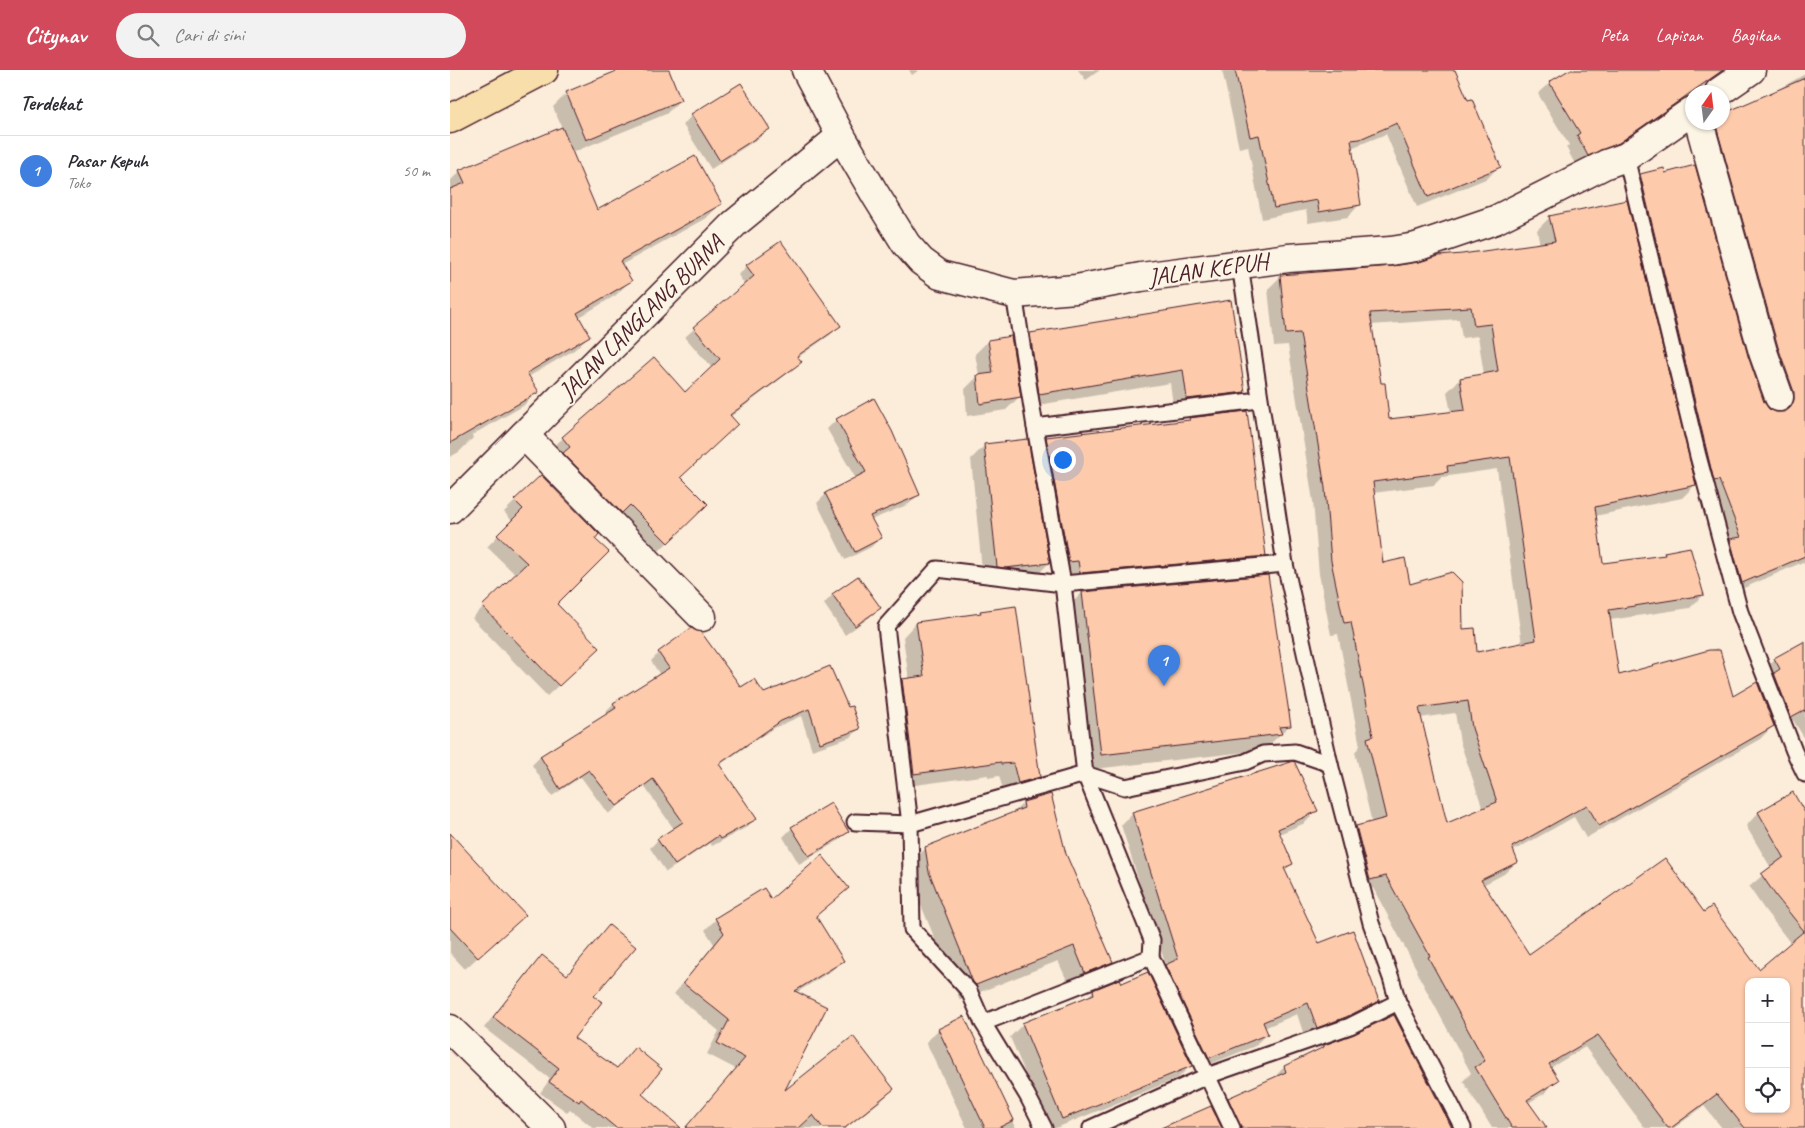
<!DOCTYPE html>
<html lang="id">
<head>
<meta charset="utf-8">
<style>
	body { margin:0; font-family:Caveat,sans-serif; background:#f2f2f3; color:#2b2b33 }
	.controls { position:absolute; right:15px; bottom:15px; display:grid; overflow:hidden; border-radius:10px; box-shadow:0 1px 4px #0004 }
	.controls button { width:45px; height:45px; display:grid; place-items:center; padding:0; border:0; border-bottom:1px solid #e1e1e2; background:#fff; color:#2b2b33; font:25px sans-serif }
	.compass { position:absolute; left:1235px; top:15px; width:45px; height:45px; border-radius:50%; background:#fff; box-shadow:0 1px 4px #0004; rotate:14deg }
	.you { position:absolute; left:612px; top:389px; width:18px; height:18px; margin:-12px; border:4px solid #fff; border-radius:50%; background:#1a73e8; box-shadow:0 0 0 8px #1a73e833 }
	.badge { display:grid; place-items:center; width:32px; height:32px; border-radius:50%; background:#d1495b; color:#fff; font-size:16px; font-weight:700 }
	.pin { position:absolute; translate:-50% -41px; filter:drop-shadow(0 1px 2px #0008) }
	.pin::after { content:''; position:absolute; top:26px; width:18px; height:15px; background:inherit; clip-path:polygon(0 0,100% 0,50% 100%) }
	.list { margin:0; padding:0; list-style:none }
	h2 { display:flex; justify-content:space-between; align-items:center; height:65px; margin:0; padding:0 20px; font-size:21px }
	h2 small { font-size:16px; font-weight:400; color:#7c7c81 }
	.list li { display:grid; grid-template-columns:32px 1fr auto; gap:15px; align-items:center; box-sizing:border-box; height:70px; padding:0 20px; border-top:1px solid #e1e1e2 }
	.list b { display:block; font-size:19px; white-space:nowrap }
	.list p { margin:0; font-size:16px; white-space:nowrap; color:#7c7c81 }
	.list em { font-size:16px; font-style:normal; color:#7c7c81 }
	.icon { flex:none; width:28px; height:28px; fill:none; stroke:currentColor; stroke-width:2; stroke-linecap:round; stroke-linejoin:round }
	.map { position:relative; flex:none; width:1355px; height:1058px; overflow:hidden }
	header { display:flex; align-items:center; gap:30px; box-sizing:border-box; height:70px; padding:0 25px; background:#d1495b; color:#fff }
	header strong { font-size:24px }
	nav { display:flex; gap:28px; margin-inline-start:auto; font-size:18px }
	.search { width:350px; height:45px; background:#f2f2f3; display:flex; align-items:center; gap:12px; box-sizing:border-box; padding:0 18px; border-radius:28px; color:#7c7c81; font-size:19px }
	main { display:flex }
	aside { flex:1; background:#fff }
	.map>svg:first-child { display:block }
	.shadow { fill:#0003; fill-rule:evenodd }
	.building { fill:#fdcbac; stroke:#4a1f2b; fill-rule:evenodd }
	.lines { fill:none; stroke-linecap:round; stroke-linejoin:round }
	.lane-casing { stroke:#4a1f2b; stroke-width:19 }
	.street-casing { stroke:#4a1f2b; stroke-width:31 }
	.secondary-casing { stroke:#4a1f2b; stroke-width:31 }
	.primary-casing { stroke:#4a1f2b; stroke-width:31 }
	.lane { stroke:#fcf5e5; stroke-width:15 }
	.street { stroke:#fcf5e5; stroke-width:28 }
	.secondary { stroke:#fcf5e5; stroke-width:28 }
	.primary { stroke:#f8deab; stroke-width:28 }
	.labels { text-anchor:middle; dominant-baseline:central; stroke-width:4; stroke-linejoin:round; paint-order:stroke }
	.street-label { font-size:24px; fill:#4a1f2b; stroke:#fcf5e5 }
</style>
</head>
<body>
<header>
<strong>Citynav</strong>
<div class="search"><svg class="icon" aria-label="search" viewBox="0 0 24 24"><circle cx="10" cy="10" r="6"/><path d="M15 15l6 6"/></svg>Cari di sini</div>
<nav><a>Peta</a><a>Lapisan</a><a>Bagikan</a></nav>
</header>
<main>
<aside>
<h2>Terdekat<small></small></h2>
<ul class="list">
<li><span class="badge" style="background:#3f7fe0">1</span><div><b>Pasar Kepuh</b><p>Toko</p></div><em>50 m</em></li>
</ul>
</aside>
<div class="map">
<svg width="1355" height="1058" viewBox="0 0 1355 1058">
	<rect width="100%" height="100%" fill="#fcedda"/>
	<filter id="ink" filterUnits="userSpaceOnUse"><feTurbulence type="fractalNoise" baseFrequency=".02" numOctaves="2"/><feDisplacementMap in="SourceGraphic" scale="10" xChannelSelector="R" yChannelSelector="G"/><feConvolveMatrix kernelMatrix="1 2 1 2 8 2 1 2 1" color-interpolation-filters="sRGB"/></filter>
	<g filter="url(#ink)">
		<g class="shadow">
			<polygon points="172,0 217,0 230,30 216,44 121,83 146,142 271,134 256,148 171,195 180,211 166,225 128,248 139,266 124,280 78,307 87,322 73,336 22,365 23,368 9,382 0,387 0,111 10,101 112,58 103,37 117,23"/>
			<polygon points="459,0 469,0 462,5"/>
			<polygon points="628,0 650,0 636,10"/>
			<polygon points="772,0 1004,0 1017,32 1049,96 1038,108 967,137 936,64 901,78 909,135 898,147 858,153 856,140 812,149 798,76 789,78"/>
			<polygon points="1121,0 1277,0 1253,16 1253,22 1242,22 1242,35 1226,36 1156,84 1126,96 1116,77 1119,75 1088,24 1100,13"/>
			<polygon points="1355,4 1355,496 1353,492 1280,524 1179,117 1191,105 1297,287 1313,333 1318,339 1325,343 1333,343 1333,334 1255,66 1266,55"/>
			<polygon points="291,15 318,59 309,68 261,99 233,55 242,45"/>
			<path d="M1100,147L1245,415L1232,428L1145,446L1152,495L1212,487L1215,483L1253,525L1240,538L1160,550L1168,607L1268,578L1282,628L1323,656L1310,669L1136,768L1124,747L1063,781L1067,792L1054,804L1033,815L1079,885L1253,844L1309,901L1341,874L1314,839L1299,817L1321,798L1296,756L1308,743L1342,724L1355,746V1058H1272L1254,1036L1224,1058H1195L1135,977L1100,998L1107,1010L1095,1023L1078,1033L1095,1058H1042L1013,1011L1021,1003L966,901L967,900L923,818L907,822L893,770L906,757L922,753L905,682L910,676L888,564L881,565L869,504L863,431L838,275L824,276L818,219L831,206L944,198L1090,175L1087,160ZM1009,249L1012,268L1028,266L1034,305L1010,309L997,322L1001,343L938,351L930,315L920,255ZM1047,399L1072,574L1025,583L1012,560L932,494L923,423L984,415L992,407ZM1005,643L1010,672L1033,739L996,755L970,648ZM1299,912H1336V1039H1299Z"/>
			<polygon points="297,196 389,256 380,265 347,288 350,292 341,301 280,347 229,408 256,434 209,481 103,377 204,289 235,324 262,298 235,267 295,215 288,205"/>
			<polygon points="780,231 794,322 780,336 724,342 720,313 576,337 567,278 580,264"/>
			<polygon points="538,271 569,327 556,340 517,346 515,319 529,305 525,284"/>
			<polygon points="423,330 468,425 459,434 421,450 430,468 421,477 395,490 367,433 376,424 406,409 377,359 386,350"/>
			<polygon points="740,349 815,486 798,502 602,507 600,492 585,507 533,510 521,389 535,375 579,385 597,368 738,351"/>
			<polygon points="91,406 106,534 137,589 97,626 22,548 66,505 37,477 62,451 54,442"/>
			<polygon points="632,523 840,655 814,680 635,700 616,539"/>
			<polygon points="383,524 429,538 420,547 395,565 374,534"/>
			<polygon points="531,542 588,707 574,721 555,726 549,706 538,708 538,705 451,717 439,624 452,610 459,610 453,567 466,553 529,545"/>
			<polygon points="241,560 291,619 313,625 397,639 409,659 401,667 362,680 351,646 322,659 268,696 305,749 297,757 262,776 260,773 216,802 200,778 208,770 224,759 194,716 158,744 131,707 102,726 82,695 90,687 157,645 155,642 163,634 210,605 201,591 209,583"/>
			<polygon points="1355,572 1355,669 1343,650 1329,658 1313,600 1325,589"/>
			<polygon points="573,733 615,785 661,892 646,907 620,917 608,891 510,930 464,818 460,794 476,778 562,744"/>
			<polygon points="380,735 397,761 388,771 349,794 333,767 342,758"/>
			<polygon points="866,741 855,753 829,764 842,794 834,801 869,874 928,931 916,942 855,968 847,944 814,958 816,964 805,976 748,999 704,907 716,896 671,755 683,743"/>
			<polygon points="0,764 62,856 15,899 0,883"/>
			<polygon points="314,820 320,830 365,847 392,891 381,901 346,923 331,1025 443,1019 432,1030 396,1058 235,1058 286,999 257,984 269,961 224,924 264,874 255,860 266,849"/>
			<polygon points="159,857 142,926 122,968 166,999 185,979 190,1024 229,1058 143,1058 120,1039 117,1042 90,1023 100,1009 34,958 81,898 92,887 116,906"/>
			<polygon points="643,921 741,995 728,1008 606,1058 598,1058 560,967 573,954 636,929"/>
			<polygon points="513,948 566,1058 517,1058 476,972 488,960"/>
			<polygon points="874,976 1001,1058 775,1058 767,1041 779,1029 822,1010 834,997 870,980"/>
		</g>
		<g class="building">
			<polygon points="169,0 219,0 231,30 136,70 116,22"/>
			<polygon points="785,0 1005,0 1018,30 1022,29 1051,97 978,127 947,53 910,69 901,70 911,135 869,142 867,130 824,138 809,65 800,67"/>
			<polygon points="1119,0 1273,0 1169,73 1138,86 1127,65 1130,63 1099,12"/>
			<polygon points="1355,8 1355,486 1292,513 1280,469 1291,467 1269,410 1264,411 1190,104 1214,98 1215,103 1245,95 1298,286 1314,332 1319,339 1326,342 1335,342 1341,337 1344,330 1344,322 1328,277 1265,52 1272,52 1272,44"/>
			<polygon points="291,13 320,59 270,91 241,44"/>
			<polygon points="112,57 147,140 245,86 272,134 170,191 182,211 127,243 140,266 77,303 89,322 0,373 0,119 15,113 9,100"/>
			<path d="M1177,130L1246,415L1145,437L1153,493L1215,485L1214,482L1240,477L1254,525L1159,540L1169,605L1259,580H1270L1283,626L1307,612L1324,656L1149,756L1137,735L1062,777L1068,792L1031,810L1079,884L1215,788L1254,842L1262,836L1309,899L1354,861L1326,826L1311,804L1334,787L1308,742L1343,722L1355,743V1058H1295L1267,1024L1221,1058H1218L1148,965L1099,994L1109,1010L1077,1030L1097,1058H1062L1025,997L1035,991L978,887L980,886L936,806L920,810L906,756L936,748L917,668L923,666L901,552L894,553L881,491L875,418L850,263L836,264L830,205L943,196L969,192L989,186L1012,184L1105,171L1099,146ZM1021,237L1024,256L1041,254L1048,301L1010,308L1015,340L939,349L935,313H931L920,243ZM1060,387L1086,570L1027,582L1025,558L1013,559L1012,512L1002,502L960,514L955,488L933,493L923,412L998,402L997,396ZM1018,631L1022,658L1047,732L997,753L969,638ZM1299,912H1336V1039H1299Z"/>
			<polygon points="331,171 391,256 347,286 352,292 280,345 288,354 231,407 258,434 218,473 180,435 172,443 113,383 120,377 112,367 204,287 235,322 270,289 243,257 304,206 296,195"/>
			<polygon points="781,230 795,322 737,329 733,300 589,324 580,263"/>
			<polygon points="561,266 571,327 530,334 527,305 543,303 538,270"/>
			<polygon points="424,328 442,361 470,425 420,446 432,468 405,482 375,423 416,402 386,349"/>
			<polygon points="797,341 816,486 630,503 628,491 619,492 596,367 740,350 739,348"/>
			<polygon points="578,369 600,493 555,498 547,497 534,374"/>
			<polygon points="91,405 149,464 145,469 159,482 107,534 150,578 109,616 32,536 77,493 47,465 73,439 64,430"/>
			<polygon points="818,505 841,656 829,657 832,664 651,685 632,522"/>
			<polygon points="408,506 431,538 405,556 382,524"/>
			<polygon points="566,536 590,707 568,713 563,693 551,694 551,692 464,704 452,609 474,606 466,552 531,543 530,541"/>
			<polygon points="241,558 251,562 291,617 304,609 314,623 380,596 398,637 402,636 410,659 370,673 359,639 331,651 269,694 307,749 270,769 268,766 225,795 207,769 233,752 203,709 167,736 139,700 110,719 90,686 166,638 163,633 219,598 208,582"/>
			<polygon points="1355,571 1355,642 1354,640 1341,647 1324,603 1330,599 1324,588"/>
			<polygon points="844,691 868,741 828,759 843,794 834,798 869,873 903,860 929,931 896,947 867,958 858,933 813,952 818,964 759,988 715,895 728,889 682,742"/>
			<polygon points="601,724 616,784 663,892 635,903 624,876 526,915 523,912 479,802 475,777 574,738 573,732"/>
			<polygon points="381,733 399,762 359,786 341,757"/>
			<polygon points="0,763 76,845 28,888 0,858"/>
			<polygon points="372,785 399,818 366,846 394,891 345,921 377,937 335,1020 403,966 444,1019 395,1058 373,1058 363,1045 349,1058 235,1058 295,988 267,973 279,950 233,913 274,863 265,848 314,818 321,829"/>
			<polygon points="159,855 186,877 144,926 152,932 124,968 167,998 185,977 212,999 192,1024 231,1058 166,1058 131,1029 129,1032 99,1012 109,998 43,947 92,885 117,905"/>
			<polygon points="698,902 742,996 612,1049 572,953 644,924 643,920 670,909 672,913"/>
			<polygon points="944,945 1002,1058 791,1058 778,1028 836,1002 834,996 874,977 874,975 904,964"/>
			<polygon points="514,946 564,1050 548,1058 535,1058 488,959"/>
			<polygon points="761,1036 772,1058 711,1058"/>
		</g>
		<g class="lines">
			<g class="lane-casing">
				<g id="lane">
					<polyline points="1176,87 1248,386 1290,542 1344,681 1355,704"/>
					<polyline points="790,195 835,494 880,694 921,853 941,908 948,932 1013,1058"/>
					<polyline points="564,224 585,357 613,514 635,704 702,870 701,887 782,1058"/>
					<polyline points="585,357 809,330"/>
					<polyline points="405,752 460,754 635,704 675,717 795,692 813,684 845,682 880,694"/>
					<polyline points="533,953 701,887"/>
					<polyline points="594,1058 577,1025 533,953 519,921 462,859 460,754 436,556 487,499 613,514 835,494"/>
					<polyline points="641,1058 757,1006 900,956 948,932"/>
				</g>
			</g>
			<g class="street-casing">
				<g id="street">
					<polyline points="356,0 391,66 425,124 456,174 471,191 490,205 564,224 626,219 691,207 838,188 941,181 966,177 1045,150 1156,94 1176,87 1242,41"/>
					<polyline points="1269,22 1301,0"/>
					<polyline points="1249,52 1313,282 1329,327"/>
					<polyline points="74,365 252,547"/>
					<polyline points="0,439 284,154 391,66"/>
				</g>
			</g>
			<g class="secondary-casing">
				<polyline id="secondary" points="0,959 101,1058"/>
			</g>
			<g class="primary-casing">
				<polyline id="primary" points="0,49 94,0"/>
			</g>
			<use href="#lane" class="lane"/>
			<use href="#street" class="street"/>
			<use href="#secondary" class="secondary"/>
			<use href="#primary" class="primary"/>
		</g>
	</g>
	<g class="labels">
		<g class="street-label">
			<text transform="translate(758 199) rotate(-8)">JALAN KEPUH</text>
			<text transform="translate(191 247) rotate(-45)">JALAN LANGLANG BUANA</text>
		</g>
	</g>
</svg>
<div class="controls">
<button>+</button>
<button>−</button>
<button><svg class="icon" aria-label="locate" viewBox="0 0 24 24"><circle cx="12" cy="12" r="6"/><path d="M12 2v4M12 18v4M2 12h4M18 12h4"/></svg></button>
</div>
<svg class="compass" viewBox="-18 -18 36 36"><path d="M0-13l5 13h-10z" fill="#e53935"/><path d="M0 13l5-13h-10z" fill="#7c7c81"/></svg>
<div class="you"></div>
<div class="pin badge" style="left:714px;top:616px;background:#3f7fe0">1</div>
</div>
</main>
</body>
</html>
